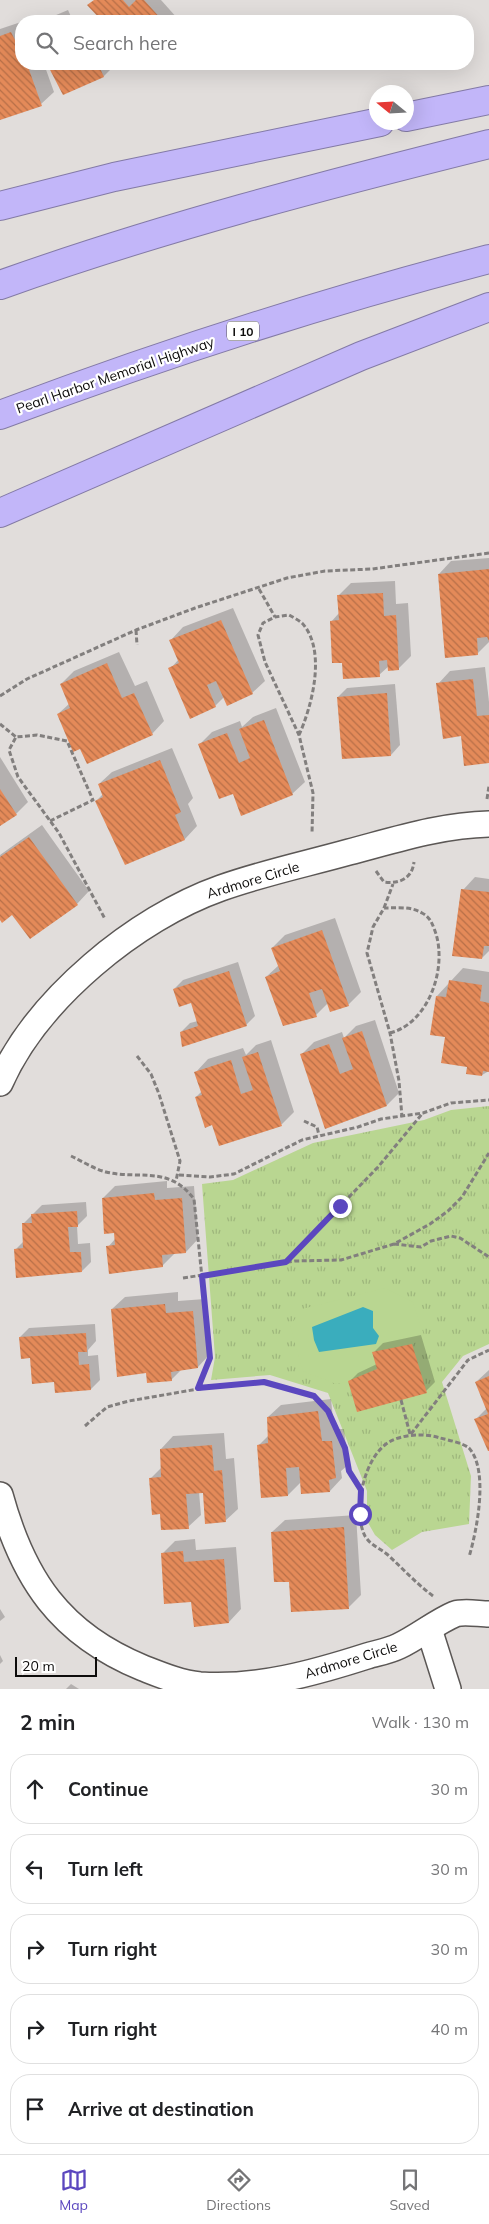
<!DOCTYPE html>
<html lang="en">
<head>
<meta charset="utf-8">
<style>
	body { margin:0; font-family:Mulish,sans-serif; background:#f6f6f6; color:#202124 }
	.compass { position:absolute; left:369px; top:85px; width:45px; height:45px; border-radius:50%; background:#fff; box-shadow:0 5px 20px #0002; rotate:288deg }
	.scale { position:absolute; left:15px; bottom:12px; width:82px; box-sizing:border-box; padding-left:5px; border:2px solid #0d0c0b; border-top:0; font-size:14px; line-height:18px; white-space:nowrap; color:#0d0c0b; -webkit-text-stroke:4px #fff; paint-order:stroke }
	.stop { position:absolute; width:15px; height:15px; margin:-11px; border:4px solid #5b47bf; border-radius:50%; background:#fff }
	.stop.end { background:#5b47bf; border-color:#fff; box-shadow:0 1px 5px #0008 }
	.list { margin:0; padding:0; list-style:none }
	h2 { display:flex; justify-content:space-between; align-items:center; height:65px; margin:0; padding:0 20px; font-size:21px }
	h2 small { font-size:16px; font-weight:400; color:#757577 }
	.list li { display:grid; grid-template-columns:32px 1fr auto; gap:15px; align-items:center; box-sizing:border-box; height:70px; margin:0 10px 10px; padding:0 10px; border:1px solid #e0e0e0; border-radius:20px }
	.list b { display:block; font-size:19px; white-space:nowrap }
	.list em { font-size:16px; font-style:normal; color:#757577 }
	.icon { flex:none; width:28px; height:28px; fill:none; stroke:currentColor; stroke-width:2; stroke-linecap:round; stroke-linejoin:round }
	.map { position:relative; flex:none; width:489px; height:1689px; overflow:hidden }
	.search { position:absolute; background:#fff; box-shadow:0 5px 20px #0002; left:15px; right:15px; top:15px; height:55px; display:flex; align-items:center; gap:12px; box-sizing:border-box; padding:0 18px; border-radius:20px; color:#757577; font-size:19px }
	.sheet { height:465px; background:#fff }
	nav { display:flex; justify-content:space-around; align-items:center; box-sizing:border-box; height:70px; border-top:1px solid #e0e0e0; background:#fff; font-size:14px; color:#757577 }
	nav a { display:grid; justify-items:center; gap:2px }
	nav .on { color:#5b47bf }
	.map>svg:first-child { display:block }
	.park { fill:url(#park-tufts) }
	.pitch { fill:#b9d691 }
	.water { fill:#3aadbd }
	.shadow { fill:#0003 }
	.building { fill:url(#building-back-hatch) }
	.lines { fill:none; stroke-linecap:round; stroke-linejoin:round }
	.street-casing { stroke:#5b5755; stroke-width:28 }
	.highway-casing { stroke:#837aa6; stroke-width:30 }
	.path { stroke:#827f7e; stroke-width:3; stroke-dasharray:5 2.5; stroke-linecap:butt }
	.street { stroke:#fff; stroke-width:25 }
	.highway { stroke:#c2b6f9; stroke-width:28 }
	.route { stroke:#5b47bf; stroke-width:6 }
	.labels { text-anchor:middle; dominant-baseline:central; stroke-width:4.5; stroke-linejoin:round; paint-order:stroke }
	.shield { fill:#fff; stroke:#565554; stroke-width:1 }
	.shield-label { font-size:12px; font-weight:bold; fill:#0d0c0b }
	.street-label { font-size:14px; fill:#0d0c0b; stroke:#fff }
</style>
</head>
<body>
<div class="map">
<svg width="489" height="1689" viewBox="0 0 489 1689">
	<defs>
		<pattern id="park-tufts" width="24" height="20" patternUnits="userSpaceOnUse" patternTransform="scale(1.25)"><rect width="24" height="20" fill="#b9d691"/><path d="M3 7l-1-3M5 7V3M7 7l1-3M15 17l-1-3M17 17v-4M19 17l1-3" fill="none" stroke="#9eb67c"/></pattern>
		<pattern id="building-back-hatch" width="6" height="6" patternUnits="userSpaceOnUse" patternTransform="scale(1.25)"><rect width="6" height="6" fill="#e48a59"/><path d="M-1 5l2 2M0 0l6 6M5-1l2 2" fill="none" stroke="#b76f48"/></pattern>
	</defs>
	<rect width="100%" height="100%" fill="#e1dddb"/>
	<polygon class="park" points="489,1106 489,1344 463,1356 442,1382 471,1476 469,1524 422,1532 392,1550 375,1535 367,1521 367,1491 328,1393 270,1375 211,1380 215,1357 202,1184 233,1180 313,1143 424,1120 451,1110"/>
	<polygon class="pitch" points="385,1288 413,1302 425,1338 412,1344 427,1393 357,1412 348,1382 336,1384 303,1371 290,1326 302,1309"/>
	<polygon class="water" points="363,1307 373,1311 373,1328 379,1336 376,1344 319,1352 314,1340 312,1327"/>
	<g class="shadow">
		<polygon points="95,0 161,0 178,19 176,21 103,21 89,5"/>
		<polygon points="68,10 73,21 42,21"/>
		<polygon points="21,22 21,64 44,64 54,92 41,104 0,119 0,29"/>
		<polygon points="49,64 111,64 113,67 104,76 63,94"/>
		<polygon points="489,558 489,642 477,654 439,574 451,561"/>
		<polygon points="395,581 396,604 408,603 411,656 398,669 389,666 379,675 343,661 331,622 339,613 338,596 351,583"/>
		<polygon points="233,608 265,681 252,693 224,697 215,706 170,669 179,659 171,640 183,627"/>
		<polygon points="119,652 135,686 147,681 164,721 152,734 81,747 58,714 70,703 61,684 74,671"/>
		<polygon points="485,667 489,702 489,762 462,735 438,684 450,671"/>
		<polygon points="395,684 400,745 391,755 343,758 338,697 347,688"/>
		<polygon points="276,708 305,782 292,794 233,793 200,744 212,732 240,721 242,727 253,717"/>
		<polygon points="172,748 193,798 188,804 197,826 185,839 126,863 96,801 103,794 99,784 112,772"/>
		<polygon points="0,757 28,802 16,814 0,824"/>
		<polygon points="42,825 89,891 77,904 12,913 0,918 0,855"/>
		<polygon points="475,877 489,879 489,951 482,958 463,890"/>
		<polygon points="335,918 361,992 348,1005 328,1003 316,1015 266,977 279,965 272,948 285,935"/>
		<polygon points="238,962 255,1016 246,1025 181,1032 190,1023 198,1021 192,1002 174,989 183,980"/>
		<polygon points="463,968 489,972 489,1071 482,1075 469,1066 446,1036 437,996"/>
		<polygon points="375,1020 399,1093 387,1105 302,1054 314,1042 342,1032 344,1038 356,1026"/>
		<polygon points="271,1040 294,1112 282,1124 219,1144 213,1124 196,1097 202,1091 196,1072 208,1059 243,1048 246,1055 256,1045"/>
		<polygon points="167,1181 167,1188 194,1186 198,1239 186,1252 175,1253 162,1266 108,1247 116,1238 115,1232 103,1198 115,1186"/>
		<polygon points="86,1202 87,1216 77,1226 78,1244 90,1243 91,1262 82,1271 16,1249 24,1241 23,1224 42,1205"/>
		<polygon points="178,1292 178,1301 205,1299 210,1354 198,1367 182,1369 172,1379 148,1382 147,1372 112,1309 125,1297"/>
		<polygon points="95,1324 96,1341 88,1350 88,1356 98,1355 100,1380 91,1389 56,1380 31,1357 20,1337 29,1328"/>
		<polygon points="421,1335 435,1382 426,1391 349,1382 358,1373 377,1364 374,1352 383,1343"/>
		<polygon points="489,1370 489,1449 476,1419 487,1408 476,1382"/>
		<polygon points="331,1399 334,1429 344,1429 348,1465 341,1471 342,1478 330,1491 302,1481 288,1495 258,1446 269,1435 268,1417 281,1405"/>
		<polygon points="224,1433 226,1459 234,1458 238,1509 225,1521 204,1491 199,1492 201,1515 188,1527 161,1513 150,1479 162,1467 161,1449 173,1436"/>
		<polygon points="356,1515 361,1595 349,1607 290,1580 272,1532 285,1520"/>
		<polygon points="195,1539 196,1550 236,1547 241,1609 229,1622 192,1600 162,1554 175,1541"/>
		<polygon points="0,1609 5,1617 0,1621"/>
		<polygon points="0,1655 3,1661 0,1664"/>
		<polygon points="71,1684 79,1689 66,1689"/>
	</g>
	<g class="building">
		<polygon points="94,0 123,0 129,7 136,0 144,0 163,21 102,21 87,5"/>
		<polygon points="11,32 21,52 21,64 27,64 42,106 0,120 0,36"/>
		<polygon points="47,64 98,64 104,77 63,95"/>
		<polygon points="489,569 489,641 487,637 477,638 478,655 445,658 438,574"/>
		<polygon points="383,593 384,616 396,615 399,670 388,671 387,660 379,661 380,677 343,679 342,663 332,663 330,621 339,620 337,595"/>
		<polygon points="221,620 253,694 227,706 216,681 207,685 216,707 190,719 168,668 179,663 169,640"/>
		<polygon points="107,663 122,698 134,693 153,735 87,764 80,749 73,752 57,714 70,708 60,684"/>
		<polygon points="473,679 477,716 489,715 489,763 464,766 461,736 443,739 436,683"/>
		<polygon points="387,693 391,756 342,759 337,697"/>
		<polygon points="264,720 293,795 241,816 233,794 219,799 198,744 227,733 239,763 250,758 239,729"/>
		<polygon points="160,760 181,812 175,815 185,840 125,865 95,801 103,797 98,784"/>
		<polygon points="0,789 17,815 0,826"/>
		<polygon points="29,837 78,905 30,939 12,915 2,923 0,920 0,857"/>
		<polygon points="461,889 489,892 489,946 484,946 482,959 452,956"/>
		<polygon points="322,930 349,1006 330,1012 322,989 309,993 317,1017 283,1026 265,977 280,971 271,948"/>
		<polygon points="229,971 247,1026 182,1047 180,1032 198,1026 191,1003 179,1007 173,989"/>
		<polygon points="449,980 482,985 480,1001 489,1003 489,1072 483,1071 482,1076 466,1074 467,1067 441,1063 445,1037 430,1035 436,996 446,997"/>
		<polygon points="362,1031 387,1106 325,1129 300,1054 329,1044 340,1074 353,1069 342,1038"/>
		<polygon points="258,1052 282,1126 219,1146 212,1125 205,1128 195,1097 202,1095 194,1072 231,1060 241,1094 253,1090 242,1057"/>
		<polygon points="154,1193 155,1200 182,1198 186,1253 162,1255 163,1267 109,1274 106,1246 115,1245 114,1233 104,1234 102,1198"/>
		<polygon points="77,1211 78,1227 68,1227 70,1252 81,1252 82,1272 16,1278 14,1249 23,1248 22,1223 32,1223 31,1214"/>
		<polygon points="165,1304 166,1313 193,1311 198,1368 171,1372 172,1381 147,1383 146,1373 117,1377 111,1309"/>
		<polygon points="86,1333 87,1352 78,1352 79,1365 89,1364 91,1390 55,1393 54,1382 32,1384 30,1358 21,1359 19,1337"/>
		<polygon points="412,1344 427,1393 357,1412 348,1381 377,1369 372,1352"/>
		<polygon points="489,1376 489,1451 488,1451 474,1419 488,1414 475,1382"/>
		<polygon points="318,1411 322,1441 332,1441 336,1478 329,1480 330,1492 301,1494 299,1467 286,1468 288,1496 261,1498 257,1445 268,1443 267,1417"/>
		<polygon points="212,1445 214,1471 222,1470 226,1522 205,1524 203,1493 186,1494 189,1529 161,1530 160,1514 152,1515 149,1478 161,1477 160,1449"/>
		<polygon points="344,1527 349,1609 291,1612 289,1582 274,1582 271,1532"/>
		<polygon points="183,1551 184,1562 224,1559 229,1623 194,1627 191,1602 164,1604 161,1553"/>
	</g>
	<g class="lines">
		<g class="street-casing">
			<g id="street">
				<path d="M0,1083C37,999 136,918 221,888C263,873 306,864 349,852C395,840 441,825 489,824"/>
				<path d="M0,1495C23,1579 60,1634 143,1668C161,1675 180,1683 200,1685C257,1689 314,1673 367,1656C377,1653 389,1651 399,1646C418,1637 436,1622 455,1614C464,1611 479,1614 489,1614"/>
				<polyline points="429,1629 448,1689"/>
			</g>
		</g>
		<g class="highway-casing">
			<g id="highway">
				<polyline points="406,117 489,100"/>
				<polyline points="0,206 114,177 380,122"/>
				<path d="M0,285C160,228 324,185 489,144"/>
				<path d="M0,415C160,355 323,302 489,259"/>
				<polyline points="0,513 361,356 489,307"/>
			</g>
		</g>
		<g class="path">
			<polyline points="259,589 275,617"/>
			<polyline points="136,630 137,645"/>
			<polyline points="0,696 27,679 136,630 195,608 287,578 325,571 372,569 489,553"/>
			<polyline points="0,724 16,737"/>
			<path d="M299,735C312,706 327,650 302,623C298,620 293,617 289,615L275,617L263,623L258,635L265,662L299,735L313,793L312,834"/>
			<polyline points="487,799 489,786"/>
			<polyline points="50,821 93,800 67,741 37,735 16,737 9,750 18,777 59,833 105,919"/>
			<path d="M376,871L384,882C399,884 412,879 414,862"/>
			<polyline points="384,908 393,884"/>
			<path d="M390,1033C429,1023 448,967 435,931C432,923 430,917 422,913C411,906 396,908 384,908L373,927L367,953L390,1033L399,1081L402,1117"/>
			<polyline points="137,1056 151,1074 159,1094 180,1161 176,1181"/>
			<polyline points="304,1121 317,1127 319,1135"/>
			<path d="M71,1156C82,1161 94,1169 106,1172C141,1180 168,1165 194,1199L210,1357L199,1388"/>
			<polyline points="179,1175 210,1177 234,1174 302,1140 358,1127 381,1119 423,1113 451,1103 489,1100"/>
			<polyline points="394,1244 421,1247 431,1241 451,1236 460,1238 489,1257"/>
			<polyline points="286,1262 378,1167 422,1114"/>
			<polyline points="183,1278 295,1261 341,1260 394,1244 430,1224 448,1211 462,1197 489,1153"/>
			<polyline points="401,1400 410,1434"/>
			<polyline points="85,1426 107,1407 129,1401 198,1389 264,1382 314,1397 328,1411 345,1448 349,1471 361,1489"/>
			<polyline points="411,1434 468,1360 489,1350"/>
			<path d="M433,1596C417,1584 403,1569 388,1555C380,1548 371,1546 365,1536C352,1511 364,1457 389,1442C403,1434 425,1433 440,1438C448,1440 463,1443 469,1448C489,1470 477,1530 469,1557"/>
		</g>
		<use href="#street" class="street"/>
		<use href="#highway" class="highway"/>
	</g>
	<g class="lines">
		<polyline class="route" points="340,1206 286,1262 202,1276 210,1358 198,1388 264,1382 314,1396 328,1411 345,1448 349,1471 361,1490 360,1514"/>
	</g>
	<g class="labels">
		<rect class="shield" x="227" y="321.5" width="32" height="19" rx="4"/>
		<g class="shield-label">
			<text x="243" y="331">I 10</text>
		</g>
		<g class="street-label">
			<text transform="translate(115 375) rotate(-19)">Pearl Harbor Memorial Highway</text>
			<text transform="translate(253 880) rotate(-17)">Ardmore Circle</text>
			<text transform="translate(351 1660) rotate(-17)">Ardmore Circle</text>
		</g>
	</g>
</svg>
<svg class="compass" viewBox="-18 -18 36 36"><path d="M0-13l5 13h-10z" fill="#e53935"/><path d="M0 13l5-13h-10z" fill="#757577"/></svg>
<div class="scale">20 m</div>
<div class="stop" style="left:360px;top:1514px"></div>
<div class="stop end" style="left:340px;top:1206px"></div>
<div class="search"><svg class="icon" aria-label="search" viewBox="0 0 24 24"><circle cx="10" cy="10" r="6"/><path d="M15 15l6 6"/></svg>Search here</div>
</div>
<section class="sheet">
<h2>2 min<small>Walk · 130 m</small></h2>
<ul class="list">
<li><svg class="icon" aria-label="ahead" viewBox="0 0 24 24"><path d="M12 20V5M6 11l6-6 6 6"/></svg><div><b>Continue</b></div><em>30 m</em></li>
<li><svg class="icon" aria-label="left" viewBox="0 0 24 24"><path d="M17 20v-9H6M10 6l-5 5 5 5"/></svg><div><b>Turn left</b></div><em>30 m</em></li>
<li><svg class="icon" aria-label="right" viewBox="0 0 24 24"><path d="M7 20v-9h11M14 6l5 5-5 5"/></svg><div><b>Turn right</b></div><em>30 m</em></li>
<li><svg class="icon" aria-label="right" viewBox="0 0 24 24"><path d="M7 20v-9h11M14 6l5 5-5 5"/></svg><div><b>Turn right</b></div><em>40 m</em></li>
<li><svg class="icon" aria-label="arrive" viewBox="0 0 24 24"><path d="M6 21V4h12l-3 4 3 4H6"/></svg><div><b>Arrive at destination</b></div></li>
</ul>
</section>
<nav>
<a class="on"><svg class="icon" aria-label="map" viewBox="0 0 24 24"><path d="M3 6l6-2 6 2 6-2v14l-6 2-6-2-6 2zM9 4v14M15 6v14"/></svg>Map</a>
<a><svg class="icon" aria-label="directions" viewBox="0 0 24 24"><path d="M12 3l9 9-9 9-9-9zM9 14v-3h6M13 9l2 2-2 2"/></svg>Directions</a>
<a><svg class="icon" aria-label="saved" viewBox="0 0 24 24"><path d="M7 4h10v16l-5-4-5 4z"/></svg>Saved</a>
</nav>
</body>
</html>
